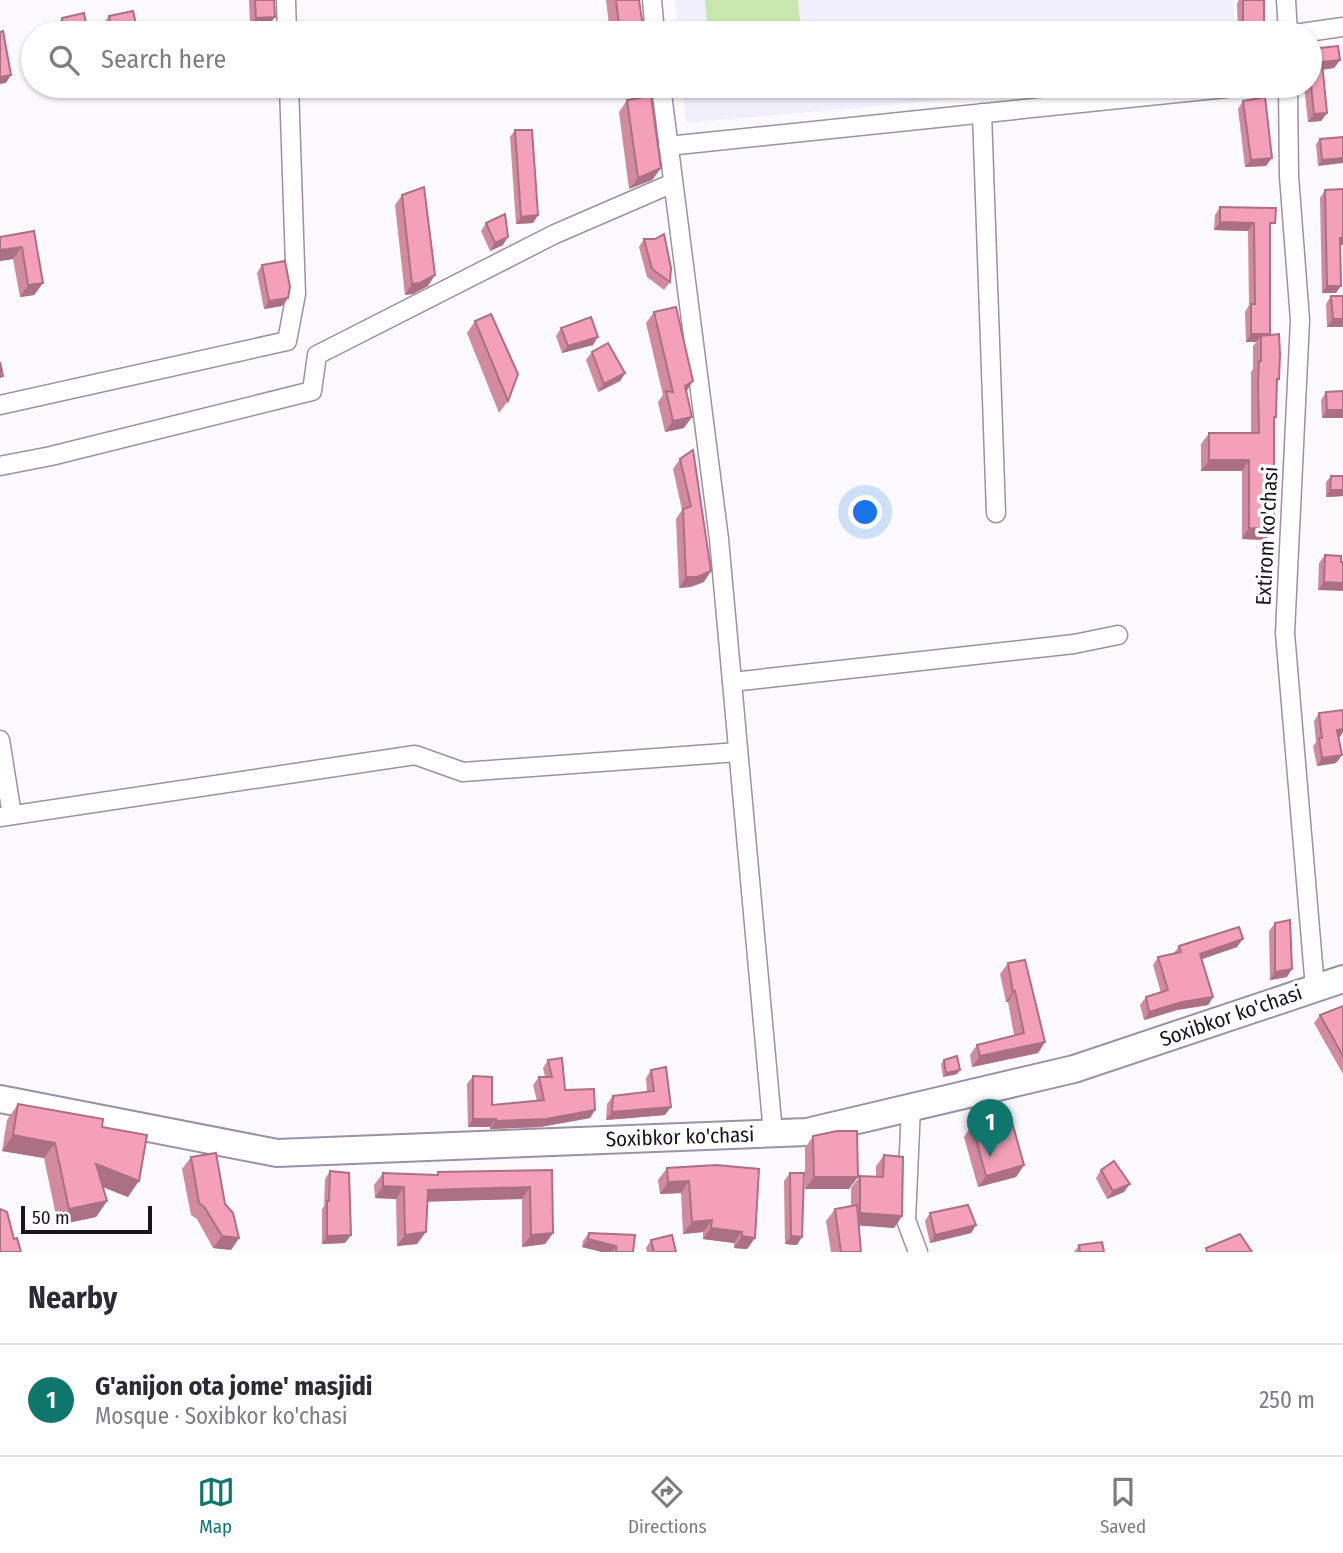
<!DOCTYPE html>
<html lang="en">
<head>
<meta charset="utf-8">
<style>
	body { margin:0; font-family:"Fira Sans Condensed",sans-serif; background:#f2f2f3; color:#2b2b33 }
	.scale { position:absolute; left:21px; bottom:18px; width:131px; box-sizing:border-box; padding-left:7px; border:4px solid #19151c; border-top:0; font-size:19px; line-height:24px; white-space:nowrap; color:#19151c; -webkit-text-stroke:5px #fff; paint-order:stroke }
	.you { position:absolute; left:866px; top:513px; width:24px; height:24px; margin:-18px; border:5px solid #fff; border-radius:50%; background:#1a73e8; box-shadow:0 0 0 10px #1a73e833 }
	.badge { display:grid; place-items:center; width:46px; height:46px; border-radius:50%; background:#0f766e; color:#fff; font-size:23px; font-weight:700 }
	.pin { position:absolute; translate:-50% -58px; filter:drop-shadow(0 2px 4px #0008) }
	.pin::after { content:''; position:absolute; top:37px; width:24px; height:21px; background:inherit; clip-path:polygon(0 0,100% 0,50% 100%) }
	.list { margin:0; padding:0; list-style:none }
	h2 { display:flex; justify-content:space-between; align-items:center; height:91px; margin:0; padding:0 28px; font-size:30px }
	h2 small { font-size:23px; font-weight:400; color:#7c7c81 }
	.list li { display:grid; grid-template-columns:46px 1fr auto; gap:21px; align-items:center; box-sizing:border-box; height:112px; padding:0 28px; border-top:2px solid #e1e1e2 }
	.list b { display:block; font-size:26px; white-space:nowrap }
	.list p { margin:0; font-size:23px; white-space:nowrap; color:#7c7c81 }
	.list em { font-size:23px; font-style:normal; color:#7c7c81 }
	.icon { flex:none; width:38px; height:38px; fill:none; stroke:currentColor; stroke-width:2; stroke-linecap:round; stroke-linejoin:round }
	.map { position:relative; flex:none; width:1343px; height:1252px; overflow:hidden }
	.search { position:absolute; background:#fff; box-shadow:0 2px 5px #0004; left:21px; right:21px; top:21px; height:77px; display:flex; align-items:center; gap:18px; box-sizing:border-box; padding:0 24px; border-radius:38px; color:#7c7c81; font-size:26px }
	.sheet { height:203px; background:#fff }
	nav { display:flex; justify-content:space-around; align-items:center; box-sizing:border-box; height:98px; border-top:2px solid #e1e1e2; background:#fff; font-size:19px; color:#7c7c81 }
	nav a { display:grid; justify-items:center; gap:4px }
	nav .on { color:#0f766e }
	.map>svg:first-child { display:block }
	.education { fill:#f1effc }
	.grass { fill:#c8e7ae }
	.lines { fill:none; stroke-linecap:round; stroke-linejoin:round }
	.minor-casing { stroke:#9c90a4; stroke-width:21 }
	.secondary-casing { stroke:#9c90a4; stroke-width:30 }
	.minor { stroke:#fff; stroke-width:18 }
	.secondary { stroke:#fff; stroke-width:26 }
	.wall { fill:#d28aa1 }
	.shaded-wall { fill:#ab7083 }
	.building { fill:#f4a0bb; stroke:#ab7083; stroke-width:2 }
	.labels { text-anchor:middle; dominant-baseline:central; stroke-width:7; stroke-linejoin:round; paint-order:stroke }
	.street-label { font-size:21px; fill:#19151c; stroke:#fff }
</style>
</head>
<body>
<div class="map">
<svg width="1343" height="1252" viewBox="0 0 1343 1252">
	<rect width="100%" height="100%" fill="#fcfafe"/>
	<g class="education">
		<polygon points="675,0 1233,0 1234,33 678,33"/>
		<polygon points="682,86 1104,86 686,123"/>
	</g>
	<polygon class="grass" points="705,0 798,0 800,23 708,31"/>
	<g class="lines">
		<g class="minor-casing">
			<g id="minor">
				<polyline points="286,0 287,33"/>
				<polyline points="652,0 655,33"/>
				<polyline points="1286,0 1288,33"/>
				<polyline points="1301,33 1343,27"/>
				<polyline points="661,86 719,539 773,1133"/>
				<polyline points="1288,86 1289,176 1300,320 1285,633 1315,988"/>
				<polyline points="982,113 996,513"/>
				<polyline points="668,146 1245,86"/>
				<polyline points="0,405 287,341 296,294 289,86"/>
				<polyline points="0,466 51,456 312,391 317,355 555,234 673,183"/>
				<polyline points="732,682 1074,644 1118,635"/>
				<polyline points="0,740 12,815"/>
				<polyline points="0,817 415,755 463,772 738,752"/>
				<polyline points="911,1107 906,1220 918,1252"/>
			</g>
		</g>
		<g class="secondary-casing">
			<polyline id="secondary" points="0,1099 277,1153 807,1132 1074,1069 1343,979"/>
		</g>
		<use href="#minor" class="minor"/>
		<use href="#secondary" class="secondary"/>
	</g>
	<g class="wall">
		<polygon points="249,0 274,0 269,25 250,26"/>
		<polygon points="606,0 639,0 644,33 610,33"/>
		<polygon points="1239,0 1264,0 1264,28 1261,33 1238,33 1237,3"/>
		<polygon points="109,16 138,33 105,33 103,24"/>
		<polygon points="62,18 88,33 54,33 54,30"/>
		<polygon points="1310,49 1340,60 1334,68 1322,70 1327,113 1321,121 1308,122 1304,86 1310,86"/>
		<polygon points="627,100 661,168 652,180 629,189 619,112"/>
		<polygon points="1243,101 1266,166 1245,167 1238,109"/>
		<polygon points="515,130 538,215 533,223 516,224 510,137"/>
		<polygon points="1343,137 1318,166 1316,144 1320,139"/>
		<polygon points="1325,190 1340,245 1336,293 1322,293 1320,198"/>
		<polygon points="402,195 428,286 413,294 405,295 395,205"/>
		<polygon points="1220,207 1270,230 1269,335 1279,379 1277,382 1274,420 1274,529 1266,540 1242,539 1242,471 1201,471 1201,444 1209,433 1251,433 1251,372 1253,369 1253,346 1256,342 1246,342 1245,312 1249,305 1248,231 1214,230 1215,215"/>
		<polygon points="486,223 503,245 490,251 481,231"/>
		<polygon points="34,231 43,283 34,295 20,297 13,259 0,261"/>
		<polygon points="644,239 670,282 664,290 647,277 639,247"/>
		<polygon points="262,265 288,298 282,306 264,309 257,273"/>
		<polygon points="1331,296 1343,327 1327,327 1326,304"/>
		<polygon points="654,312 693,381 686,391 684,428 665,432 658,402 663,395 646,323"/>
		<polygon points="475,321 508,401 499,413 467,333"/>
		<polygon points="561,328 593,345 562,353 556,336"/>
		<polygon points="592,352 625,373 620,381 598,392 586,360"/>
		<polygon points="1343,391 1322,418 1321,400 1326,392"/>
		<polygon points="693,450 704,582 690,587 679,588 676,519 682,510 673,469 680,459"/>
		<polygon points="1331,476 1343,476 1343,496 1326,497 1326,482"/>
		<polygon points="1325,555 1341,562 1318,590 1319,563"/>
		<polygon points="1343,710 1343,732 1339,737 1342,755 1336,763 1317,766 1313,746 1316,742 1314,721 1319,713"/>
		<polygon points="1275,923 1287,977 1270,980 1269,931"/>
		<polygon points="1179,946 1237,947 1201,959 1213,997 1208,1005 1177,1010 1144,1020 1140,1005 1146,997 1161,993 1153,965 1158,957 1174,953"/>
		<polygon points="1008,963 1045,1042 1038,1053 972,1067 970,1055 977,1045 1014,1035 1008,1002 1006,1002 1000,974"/>
		<polygon points="1343,1007 1343,1074 1314,1023 1320,1015"/>
		<polygon points="548,1060 565,1090 595,1110 590,1118 540,1127 490,1129 490,1127 468,1127 467,1084 473,1076 492,1105 537,1101 533,1085 539,1077 545,1077 543,1068"/>
		<polygon points="944,1060 960,1070 957,1074 943,1077 941,1064"/>
		<polygon points="651,1070 665,1115 606,1120 607,1104 613,1096 647,1092 646,1078"/>
		<polygon points="18,1104 102,1127 128,1197 103,1187 107,1201 96,1217 58,1225 44,1158 2,1151 7,1120"/>
		<polygon points="972,1125 1024,1165 1016,1177 978,1187 964,1137"/>
		<polygon points="813,1136 849,1189 805,1189 805,1148"/>
		<polygon points="884,1155 902,1216 894,1228 859,1225 861,1252 831,1252 826,1221 835,1209 851,1206 851,1188 860,1176 876,1177 876,1166"/>
		<polygon points="191,1157 239,1238 231,1250 213,1248 197,1219 191,1215 182,1169"/>
		<polygon points="716,1165 755,1238 747,1249 734,1248 734,1243 703,1239 703,1232 683,1234 681,1193 660,1194 658,1180 667,1168"/>
		<polygon points="552,1170 553,1233 545,1244 522,1247 522,1199 427,1201 417,1244 397,1246 396,1199 375,1198 374,1185 383,1173 436,1175 438,1172"/>
		<polygon points="1101,1170 1124,1192 1107,1199 1096,1178"/>
		<polygon points="330,1171 351,1235 345,1243 322,1244 322,1209 324,1206 325,1179"/>
		<polygon points="790,1173 797,1245 785,1244 784,1181"/>
		<polygon points="930,1213 976,1225 971,1233 930,1243 925,1221"/>
		<polygon points="589,1233 633,1252 602,1252 582,1247 583,1241"/>
		<polygon points="651,1240 676,1252 647,1252 646,1248"/>
		<polygon points="1079,1245 1104,1252 1074,1252"/>
	</g>
	<g class="shaded-wall">
		<polygon points="275,17 269,25 250,26 256,18"/>
		<polygon points="1258,28 1264,28 1261,33 1254,33"/>
		<polygon points="1340,60 1334,68 1316,70 1322,62"/>
		<polygon points="11,75 6,83 0,84 0,77"/>
		<polygon points="1327,113 1321,121 1308,122 1314,114"/>
		<polygon points="1272,158 1266,166 1245,167 1251,160"/>
		<polygon points="1343,158 1343,163 1318,166 1322,160"/>
		<polygon points="661,168 652,180 629,189 638,178"/>
		<polygon points="538,215 533,223 516,224 521,217"/>
		<polygon points="1220,222 1254,223 1248,231 1214,230"/>
		<polygon points="508,237 503,245 490,251 495,243"/>
		<polygon points="1340,238 1343,238 1343,245 1335,245"/>
		<polygon points="22,247 13,259 0,261 0,250"/>
		<polygon points="435,275 428,286 413,294 405,295 412,284"/>
		<polygon points="43,283 34,295 20,297 28,285"/>
		<polygon points="1327,286 1341,286 1336,293 1322,293"/>
		<polygon points="288,298 282,306 264,309 269,301"/>
		<polygon points="1333,319 1343,319 1343,327 1327,327"/>
		<polygon points="1251,334 1270,334 1264,342 1261,336 1256,342 1246,342"/>
		<polygon points="598,337 593,345 562,353 568,346"/>
		<polygon points="625,373 620,381 598,392 604,384"/>
		<polygon points="693,381 686,392 685,386"/>
		<polygon points="1327,410 1343,410 1343,418 1322,418"/>
		<polygon points="692,417 684,428 665,432 673,421"/>
		<polygon points="1209,460 1249,460 1242,471 1201,471"/>
		<polygon points="1330,490 1343,490 1343,496 1326,497"/>
		<polygon points="1249,528 1274,529 1266,540 1242,539"/>
		<polygon points="711,571 704,582 690,587 679,588 686,577"/>
		<polygon points="1324,582 1343,583 1343,591 1318,590"/>
		<polygon points="1343,729 1343,732 1340,737 1332,738 1337,730"/>
		<polygon points="1342,755 1336,763 1317,766 1322,758"/>
		<polygon points="1243,939 1237,947 1194,962 1200,954"/>
		<polygon points="1292,969 1287,977 1270,980 1275,972"/>
		<polygon points="1015,991 1008,1002 1006,1002 1013,992"/>
		<polygon points="1213,997 1208,1005 1177,1010 1144,1020 1149,1012 1182,1002"/>
		<polygon points="1045,1042 1038,1053 972,1067 980,1056"/>
		<polygon points="960,1070 957,1074 943,1077 946,1073"/>
		<polygon points="671,1107 665,1115 606,1120 612,1112"/>
		<polygon points="595,1110 590,1118 540,1127 490,1129 496,1121"/>
		<polygon points="473,1119 496,1119 490,1127 468,1127"/>
		<polygon points="13,1135 55,1143 44,1158 2,1151"/>
		<polygon points="96,1164 139,1181 128,1197 85,1180"/>
		<polygon points="1024,1165 1016,1177 978,1187 986,1176"/>
		<polygon points="814,1177 858,1177 849,1189 805,1189"/>
		<polygon points="689,1181 681,1193 660,1194 668,1182"/>
		<polygon points="1130,1184 1124,1192 1107,1199 1113,1191"/>
		<polygon points="383,1186 404,1187 396,1199 375,1198"/>
		<polygon points="530,1187 522,1199 420,1202 428,1190"/>
		<polygon points="107,1201 96,1217 58,1225 69,1209"/>
		<polygon points="860,1213 902,1216 894,1228 852,1225"/>
		<polygon points="712,1220 703,1232 683,1234 692,1222"/>
		<polygon points="976,1225 971,1233 930,1243 935,1235"/>
		<polygon points="711,1228 742,1232 734,1243 703,1239"/>
		<polygon points="426,1232 417,1244 397,1246 405,1235"/>
		<polygon points="553,1233 545,1244 522,1247 531,1235"/>
		<polygon points="351,1235 345,1243 322,1244 327,1236"/>
		<polygon points="222,1236 239,1238 231,1250 213,1248"/>
		<polygon points="742,1236 755,1238 747,1249 734,1248"/>
		<polygon points="791,1236 802,1237 797,1245 785,1244"/>
		<polygon points="588,1239 616,1246 612,1252 602,1252 582,1247"/>
	</g>
	<g class="building">
		<polygon points="255,0 274,0 275,17 256,18"/>
		<polygon points="616,0 639,0 644,33 620,33"/>
		<polygon points="1243,0 1264,0 1264,28 1258,28 1258,33 1243,33"/>
		<polygon points="133,11 138,33 113,33 109,16"/>
		<polygon points="84,13 88,33 62,33 62,18"/>
		<polygon points="3,31 11,75 0,77 0,32"/>
		<polygon points="1338,46 1340,60 1322,62 1327,113 1314,114 1310,76 1310,49"/>
		<polygon points="651,96 661,168 638,178 627,100"/>
		<polygon points="1265,97 1272,158 1251,160 1243,101"/>
		<polygon points="515,130 532,130 538,215 521,217"/>
		<polygon points="1343,137 1343,158 1322,160 1320,139"/>
		<polygon points="424,187 435,275 420,283 412,284 402,195"/>
		<polygon points="1343,189 1343,238 1340,238 1341,286 1327,286 1325,190"/>
		<polygon points="1220,207 1276,208 1275,223 1270,223 1270,334 1251,334 1251,304 1255,304 1254,223 1220,222"/>
		<polygon points="505,214 508,237 495,243 486,223"/>
		<polygon points="34,231 43,283 28,285 22,247 0,250 0,237"/>
		<polygon points="664,234 671,268 670,282 652,269 644,239 655,239"/>
		<polygon points="285,261 290,287 288,298 269,301 262,265"/>
		<polygon points="1331,296 1343,296 1343,319 1333,319"/>
		<polygon points="676,307 693,381 685,386 692,417 673,421 666,391 673,392 654,312"/>
		<polygon points="491,314 518,374 508,401 475,321"/>
		<polygon points="591,317 598,337 568,346 561,328"/>
		<polygon points="1279,334 1280,355 1279,379 1277,379 1276,417 1274,417 1274,529 1249,528 1249,460 1209,460 1209,433 1259,433 1258,383 1259,361 1261,361 1261,336"/>
		<polygon points="608,343 625,373 604,384 592,352"/>
		<polygon points="0,362 3,376 0,377"/>
		<polygon points="1343,391 1343,410 1327,410 1326,392"/>
		<polygon points="693,450 711,571 697,577 686,577 683,509 691,506 680,459"/>
		<polygon points="1331,476 1343,476 1343,490 1330,490"/>
		<polygon points="1325,555 1341,556 1341,562 1343,562 1343,583 1324,582"/>
		<polygon points="1343,710 1343,729 1337,730 1342,755 1322,758 1319,738 1322,738 1319,713"/>
		<polygon points="1290,920 1292,969 1275,972 1275,923"/>
		<polygon points="1239,927 1243,939 1200,954 1213,997 1182,1002 1149,1012 1146,997 1168,990 1158,957 1181,952 1179,946"/>
		<polygon points="1025,960 1045,1042 980,1056 977,1045 1024,1033 1015,991 1013,992 1008,963"/>
		<polygon points="1343,1006 1343,1056 1320,1015"/>
		<polygon points="957,1056 960,1070 946,1073 944,1060"/>
		<polygon points="562,1058 565,1090 594,1089 595,1110 546,1119 496,1121 496,1119 473,1119 473,1076 492,1077 492,1105 544,1100 539,1077 552,1077 548,1060"/>
		<polygon points="666,1067 671,1107 612,1112 613,1096 654,1091 651,1070"/>
		<polygon points="18,1104 103,1119 102,1127 147,1135 139,1181 96,1164 107,1201 69,1209 55,1143 13,1135"/>
		<polygon points="1010,1115 1024,1165 986,1176 972,1125"/>
		<polygon points="837,1131 857,1131 858,1177 814,1177 813,1136"/>
		<polygon points="216,1153 225,1204 233,1213 239,1238 222,1236 205,1208 199,1203 191,1157"/>
		<polygon points="884,1155 903,1157 902,1216 860,1213 860,1176 883,1177"/>
		<polygon points="1114,1161 1130,1184 1113,1191 1101,1170"/>
		<polygon points="716,1165 759,1169 755,1238 742,1236 742,1232 711,1228 712,1220 692,1222 689,1181 668,1182 667,1168"/>
		<polygon points="552,1170 553,1233 531,1235 530,1187 428,1190 426,1232 405,1235 404,1187 383,1186 383,1173 438,1175 438,1172"/>
		<polygon points="330,1171 349,1173 351,1235 327,1236 327,1201 329,1201"/>
		<polygon points="790,1173 804,1173 802,1237 791,1236"/>
		<polygon points="857,1205 861,1252 841,1252 835,1209"/>
		<polygon points="968,1205 976,1225 935,1235 930,1213"/>
		<polygon points="0,1209 7,1212 14,1239 17,1238 21,1252 0,1252"/>
		<polygon points="589,1233 635,1235 633,1252 616,1252 616,1246 588,1239"/>
		<polygon points="1240,1234 1252,1252 1207,1252 1206,1248"/>
		<polygon points="672,1235 676,1252 654,1252 651,1240"/>
		<polygon points="1102,1242 1104,1252 1080,1252 1079,1245"/>
	</g>
	<g class="labels">
		<g class="street-label">
			<text transform="translate(1267 536) rotate(-87)">Extirom ko'chasi</text>
			<text transform="translate(1231 1016) rotate(-19)">Soxibkor ko'chasi</text>
			<text transform="translate(680 1137) rotate(-2)">Soxibkor ko'chasi</text>
		</g>
	</g>
</svg>
<div class="scale">50 m</div>
<div class="you"></div>
<div class="pin badge" style="left:990px;top:1157px">1</div>
<div class="search"><svg class="icon" aria-label="search" viewBox="0 0 24 24"><circle cx="10" cy="10" r="6"/><path d="M15 15l6 6"/></svg>Search here</div>
</div>
<section class="sheet">
<h2>Nearby<small></small></h2>
<ul class="list">
<li><span class="badge">1</span><div><b>G'anijon ota jome' masjidi</b><p>Mosque · Soxibkor ko'chasi</p></div><em>250 m</em></li>
</ul>
</section>
<nav>
<a class="on"><svg class="icon" aria-label="map" viewBox="0 0 24 24"><path d="M3 6l6-2 6 2 6-2v14l-6 2-6-2-6 2zM9 4v14M15 6v14"/></svg>Map</a>
<a><svg class="icon" aria-label="directions" viewBox="0 0 24 24"><path d="M12 3l9 9-9 9-9-9zM9 14v-3h6M13 9l2 2-2 2"/></svg>Directions</a>
<a><svg class="icon" aria-label="saved" viewBox="0 0 24 24"><path d="M7 4h10v16l-5-4-5 4z"/></svg>Saved</a>
</nav>
</body>
</html>
